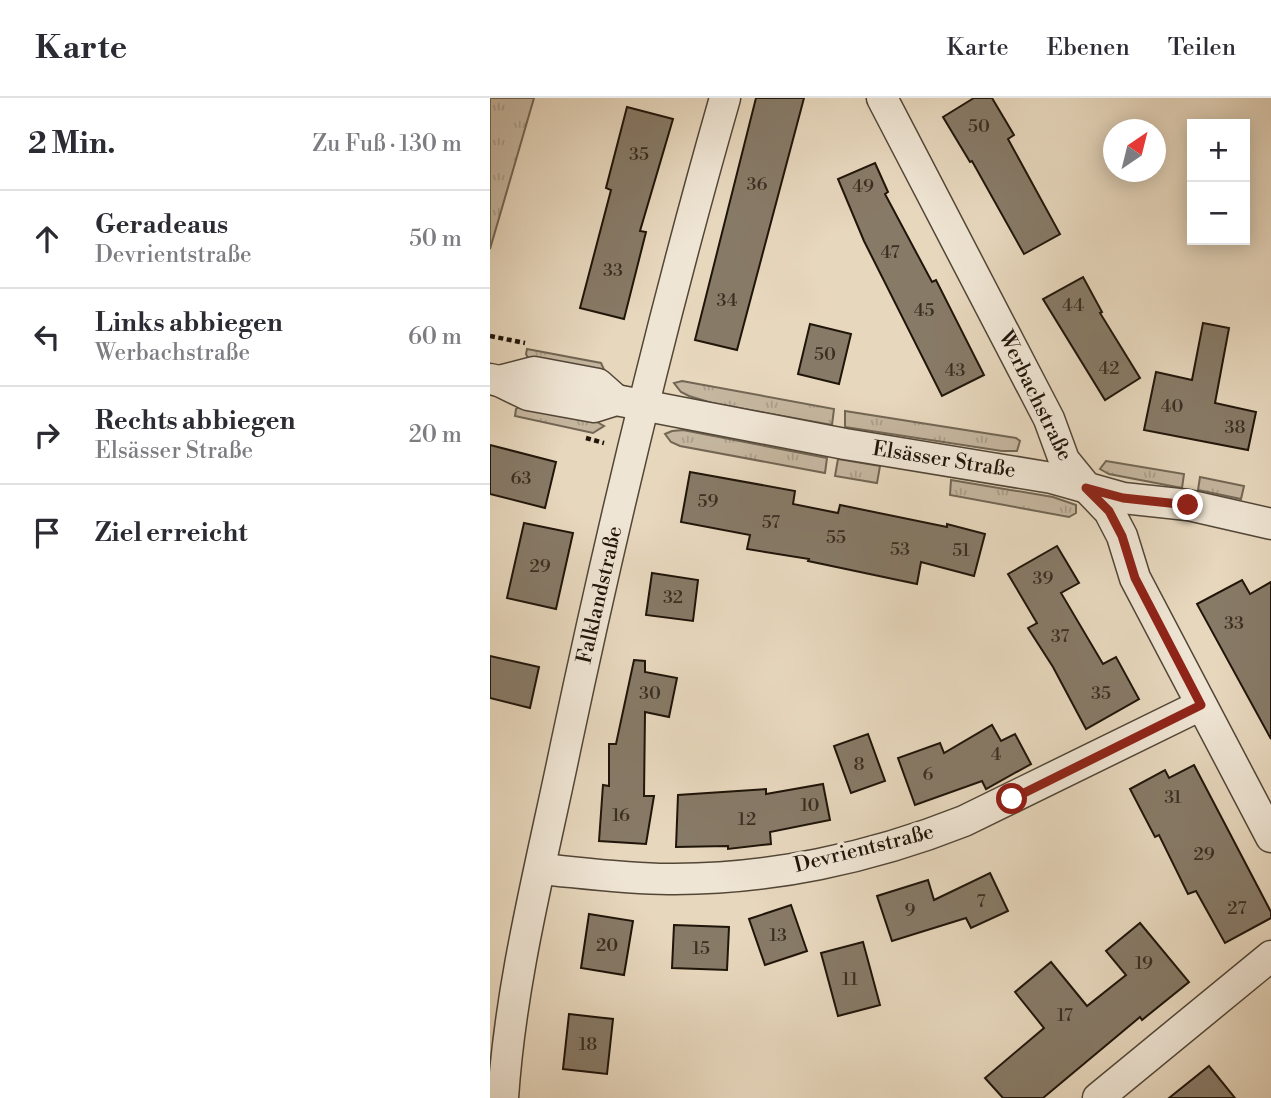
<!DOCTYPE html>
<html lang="de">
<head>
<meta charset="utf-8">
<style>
	body { margin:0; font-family:"Libre Bodoni",serif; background:#f2f2f3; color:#2b2b33 }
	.controls { position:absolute; right:21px; top:21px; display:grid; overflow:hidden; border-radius:0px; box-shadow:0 4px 18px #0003 }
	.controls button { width:63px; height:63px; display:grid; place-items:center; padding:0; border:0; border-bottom:2px solid #e1e1e2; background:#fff; color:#2b2b33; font:35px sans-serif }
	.compass { position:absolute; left:613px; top:21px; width:63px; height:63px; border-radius:50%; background:#fff; box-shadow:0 4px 18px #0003; rotate:35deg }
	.stop { position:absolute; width:21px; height:21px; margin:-16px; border:5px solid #8f2418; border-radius:50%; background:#fff }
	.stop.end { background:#8f2418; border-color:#fff; box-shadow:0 2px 7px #0008 }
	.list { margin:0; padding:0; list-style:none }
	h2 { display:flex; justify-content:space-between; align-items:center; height:91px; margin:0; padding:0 28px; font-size:30px }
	h2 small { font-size:23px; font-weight:400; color:#7c7c81 }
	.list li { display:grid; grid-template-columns:46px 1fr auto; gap:21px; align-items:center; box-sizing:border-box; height:98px; padding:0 28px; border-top:2px solid #e1e1e2 }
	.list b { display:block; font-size:26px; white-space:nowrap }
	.list p { margin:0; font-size:23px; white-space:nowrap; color:#7c7c81 }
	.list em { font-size:23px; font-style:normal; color:#7c7c81 }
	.icon { flex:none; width:38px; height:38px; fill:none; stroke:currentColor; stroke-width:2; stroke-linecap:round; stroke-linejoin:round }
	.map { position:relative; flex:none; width:781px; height:1000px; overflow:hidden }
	header { display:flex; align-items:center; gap:42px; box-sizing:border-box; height:98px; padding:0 35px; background:#fff; border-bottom:2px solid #e1e1e2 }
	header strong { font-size:33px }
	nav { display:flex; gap:38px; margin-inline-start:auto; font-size:24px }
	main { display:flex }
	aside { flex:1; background:#fff }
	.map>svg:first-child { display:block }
	.grass { fill:url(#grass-tufts); stroke:#726654; stroke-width:2 }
	.building { fill:#877a67; stroke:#20150a; stroke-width:2 }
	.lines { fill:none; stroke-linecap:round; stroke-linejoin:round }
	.minor-casing { stroke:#524637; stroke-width:33 }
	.path { stroke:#20150a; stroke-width:4.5; stroke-dasharray:5 3.5; stroke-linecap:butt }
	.minor { stroke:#efe5d4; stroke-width:30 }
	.route { stroke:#8f2418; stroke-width:9 }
	.labels { text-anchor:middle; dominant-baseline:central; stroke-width:7; stroke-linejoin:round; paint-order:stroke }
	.number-label { font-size:18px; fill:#3a2e21 }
	.street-label { font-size:21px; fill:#20150a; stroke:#efe5d4 }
</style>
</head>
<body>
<header>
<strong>Karte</strong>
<nav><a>Karte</a><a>Ebenen</a><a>Teilen</a></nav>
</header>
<main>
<aside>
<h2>2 Min.<small>Zu Fuß · 130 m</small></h2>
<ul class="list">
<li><svg class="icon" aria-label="ahead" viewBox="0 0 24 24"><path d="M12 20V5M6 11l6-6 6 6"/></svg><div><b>Geradeaus</b><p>Devrientstraße</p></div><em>50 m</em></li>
<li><svg class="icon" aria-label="left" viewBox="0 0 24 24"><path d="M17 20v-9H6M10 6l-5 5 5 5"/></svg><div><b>Links abbiegen</b><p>Werbachstraße</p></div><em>60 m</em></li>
<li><svg class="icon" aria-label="right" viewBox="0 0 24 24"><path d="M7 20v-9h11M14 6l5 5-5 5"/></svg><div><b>Rechts abbiegen</b><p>Elsässer Straße</p></div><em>20 m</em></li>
<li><svg class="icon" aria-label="arrive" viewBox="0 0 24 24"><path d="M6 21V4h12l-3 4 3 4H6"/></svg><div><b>Ziel erreicht</b></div></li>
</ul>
</aside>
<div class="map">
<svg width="781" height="1000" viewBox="0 0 781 1000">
	<defs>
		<pattern id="grass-tufts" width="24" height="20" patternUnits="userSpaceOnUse" patternTransform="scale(1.75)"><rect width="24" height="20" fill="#c5b69f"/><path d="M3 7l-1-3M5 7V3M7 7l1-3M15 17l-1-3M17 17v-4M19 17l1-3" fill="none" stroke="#a99c88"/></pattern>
	</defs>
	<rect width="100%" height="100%" fill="#e7d7bd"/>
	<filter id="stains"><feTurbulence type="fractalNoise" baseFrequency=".00286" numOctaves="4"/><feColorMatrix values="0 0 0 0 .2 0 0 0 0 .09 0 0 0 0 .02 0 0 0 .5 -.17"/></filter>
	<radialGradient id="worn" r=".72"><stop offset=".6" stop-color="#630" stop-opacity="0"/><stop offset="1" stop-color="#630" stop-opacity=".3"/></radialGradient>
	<g class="grass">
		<polygon points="0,0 44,0 0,151"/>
		<polygon points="37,251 111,265 117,278 41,266 36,256"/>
		<polygon points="192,283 344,311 342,327 222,305 199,298 191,294 184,285"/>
		<polygon points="34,305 96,318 114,328 103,335 25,318 26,311"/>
		<polygon points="355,313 526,340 530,343 527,353 512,353 355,329"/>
		<polygon points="193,332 337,360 335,375 190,348 181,344 175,336 182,333"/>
		<polygon points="348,361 390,368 387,385 345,378"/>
		<polygon points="616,363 694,376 692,390 619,376 610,371"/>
		<polygon points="710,379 754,388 751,401 708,392"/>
		<polygon points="461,382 563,399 586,407 586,415 579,419 460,397"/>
	</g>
	<g class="building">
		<polygon points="266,0 314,0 247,252 205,242"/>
		<polygon points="484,0 502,0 524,37 518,41 570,136 534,156 482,63 480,64 453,19"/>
		<polygon points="137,9 183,21 150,133 156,134 134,221 90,210 121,92 116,90"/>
		<polygon points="385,65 398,94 395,96 442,184 446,182 494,277 452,298 374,143 348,81"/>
		<polygon points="593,179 612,214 610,215 650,280 615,302 553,201"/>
		<polygon points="713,225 739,230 725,305 766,314 758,352 654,332 666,274 702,282"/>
		<polygon points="320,226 361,236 349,286 308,276"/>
		<polygon points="0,347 66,364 55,410 0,396"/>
		<polygon points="200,374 305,393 303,406 348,415 350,407 457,429 457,426 495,436 484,478 431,464 427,486 318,463 319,461 257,451 260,437 191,424"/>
		<polygon points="34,425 83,435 66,511 17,500"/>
		<polygon points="567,448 589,485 571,495 613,566 626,559 649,601 596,631 563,569 538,530 547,525 518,476"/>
		<polygon points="162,475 208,482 203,523 156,517"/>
		<polygon points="752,482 760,496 781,484 781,641 707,506"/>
		<polygon points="0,558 49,569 40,610 0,600"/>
		<polygon points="144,562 155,563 155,574 187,580 179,619 155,614 154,698 164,698 156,746 109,743 113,687 119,688 119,646 126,646"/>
		<polygon points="502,627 511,643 525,636 541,666 496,691 492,683 425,707 408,660 450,645 454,655"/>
		<polygon points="378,636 395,683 361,695 344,648"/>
		<polygon points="704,667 781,814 781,820 735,845 706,793 698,796 669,737 665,739 640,691 675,672 679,680"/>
		<polygon points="333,686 340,722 280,734 281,746 238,751 238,748 186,749 188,697 276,691 276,696"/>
		<polygon points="500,775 518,813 481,830 476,820 402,843 387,798 438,782 444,802"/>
		<polygon points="301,807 317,853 275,867 259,821"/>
		<polygon points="99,816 143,823 134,877 91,870"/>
		<polygon points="650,825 699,884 652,922 650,919 553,1000 513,1000 495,980 554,930 525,894 561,864 597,908 636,877 616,853"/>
		<polygon points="184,827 239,829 237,872 182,870"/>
		<polygon points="373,844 390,907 348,918 331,855"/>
		<polygon points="79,916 123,921 117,976 73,971"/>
		<polygon points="719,968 745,1000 679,1000"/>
	</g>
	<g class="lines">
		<g class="minor-casing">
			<g id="minor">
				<polyline points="392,0 559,321 574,362 596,389 619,413 632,438 645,480 781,739"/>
				<polyline points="0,281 9,283 38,297 104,309 126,302 355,346 562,380 633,400 698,407 781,426"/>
				<polyline points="9,283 44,274 108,286 126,302"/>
				<path d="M51,771C93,775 136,781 178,781C278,782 381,760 474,723L711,607"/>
				<path d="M13,1000C21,880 52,764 76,647C122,430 174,213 235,0"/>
				<polyline points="608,1000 781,858"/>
			</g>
		</g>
		<g class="path">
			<polyline points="0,238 35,245"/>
			<polyline points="96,340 114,345"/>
		</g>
		<use href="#minor" class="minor"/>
	</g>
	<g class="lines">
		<polyline class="route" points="522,701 711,607 645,480 632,438 619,413 596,390 633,400 698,407"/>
	</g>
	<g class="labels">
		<g class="number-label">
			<text x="489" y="28">50</text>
			<text x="149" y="56">35</text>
			<text x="267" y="86">36</text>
			<text x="373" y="88">49</text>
			<text x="400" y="154">47</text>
			<text x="123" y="172">33</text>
			<text x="237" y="202">34</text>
			<text x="583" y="207">44</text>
			<text x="434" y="212">45</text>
			<text x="335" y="256">50</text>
			<text x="619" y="270">42</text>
			<text x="465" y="272">43</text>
			<text x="682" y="308">40</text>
			<text x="745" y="329">38</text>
			<text x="31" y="380">63</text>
			<text x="218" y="403">59</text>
			<text x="281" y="424">57</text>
			<text x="346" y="439">55</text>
			<text x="410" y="451">53</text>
			<text x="471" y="452">51</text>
			<text x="50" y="468">29</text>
			<text x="553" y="480">39</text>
			<text x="183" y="499">32</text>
			<text x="744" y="525">33</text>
			<text x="570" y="538">37</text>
			<text x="160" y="595">30</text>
			<text x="611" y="595">35</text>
			<text x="506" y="656">4</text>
			<text x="369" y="666">8</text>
			<text x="438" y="676">6</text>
			<text x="683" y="699">31</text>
			<text x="320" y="707">10</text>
			<text x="131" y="717">16</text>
			<text x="257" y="721">12</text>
			<text x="714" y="756">29</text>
			<text x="491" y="803">7</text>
			<text x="747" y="810">27</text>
			<text x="420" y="812">9</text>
			<text x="288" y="837">13</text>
			<text x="117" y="847">20</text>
			<text x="211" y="850">15</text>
			<text x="654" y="865">19</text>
			<text x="360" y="881">11</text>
			<text x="575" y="917">17</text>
			<text x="98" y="946">18</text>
		</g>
		<g class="street-label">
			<text transform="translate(545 298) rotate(64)">Werbachstraße</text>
			<text transform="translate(454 362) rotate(9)">Elsässer Straße</text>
			<text transform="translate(110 497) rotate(-77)">Falklandstraße</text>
			<text transform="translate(374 751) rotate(-14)">Devrientstraße</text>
		</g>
	</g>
	<rect width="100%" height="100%" filter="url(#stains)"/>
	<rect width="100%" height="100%" fill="url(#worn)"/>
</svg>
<div class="controls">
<button>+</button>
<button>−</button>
</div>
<svg class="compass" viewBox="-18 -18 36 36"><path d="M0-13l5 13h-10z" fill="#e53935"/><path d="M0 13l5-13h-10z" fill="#7c7c81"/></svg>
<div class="stop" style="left:522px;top:701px"></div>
<div class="stop end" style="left:698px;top:407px"></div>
</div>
</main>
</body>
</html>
